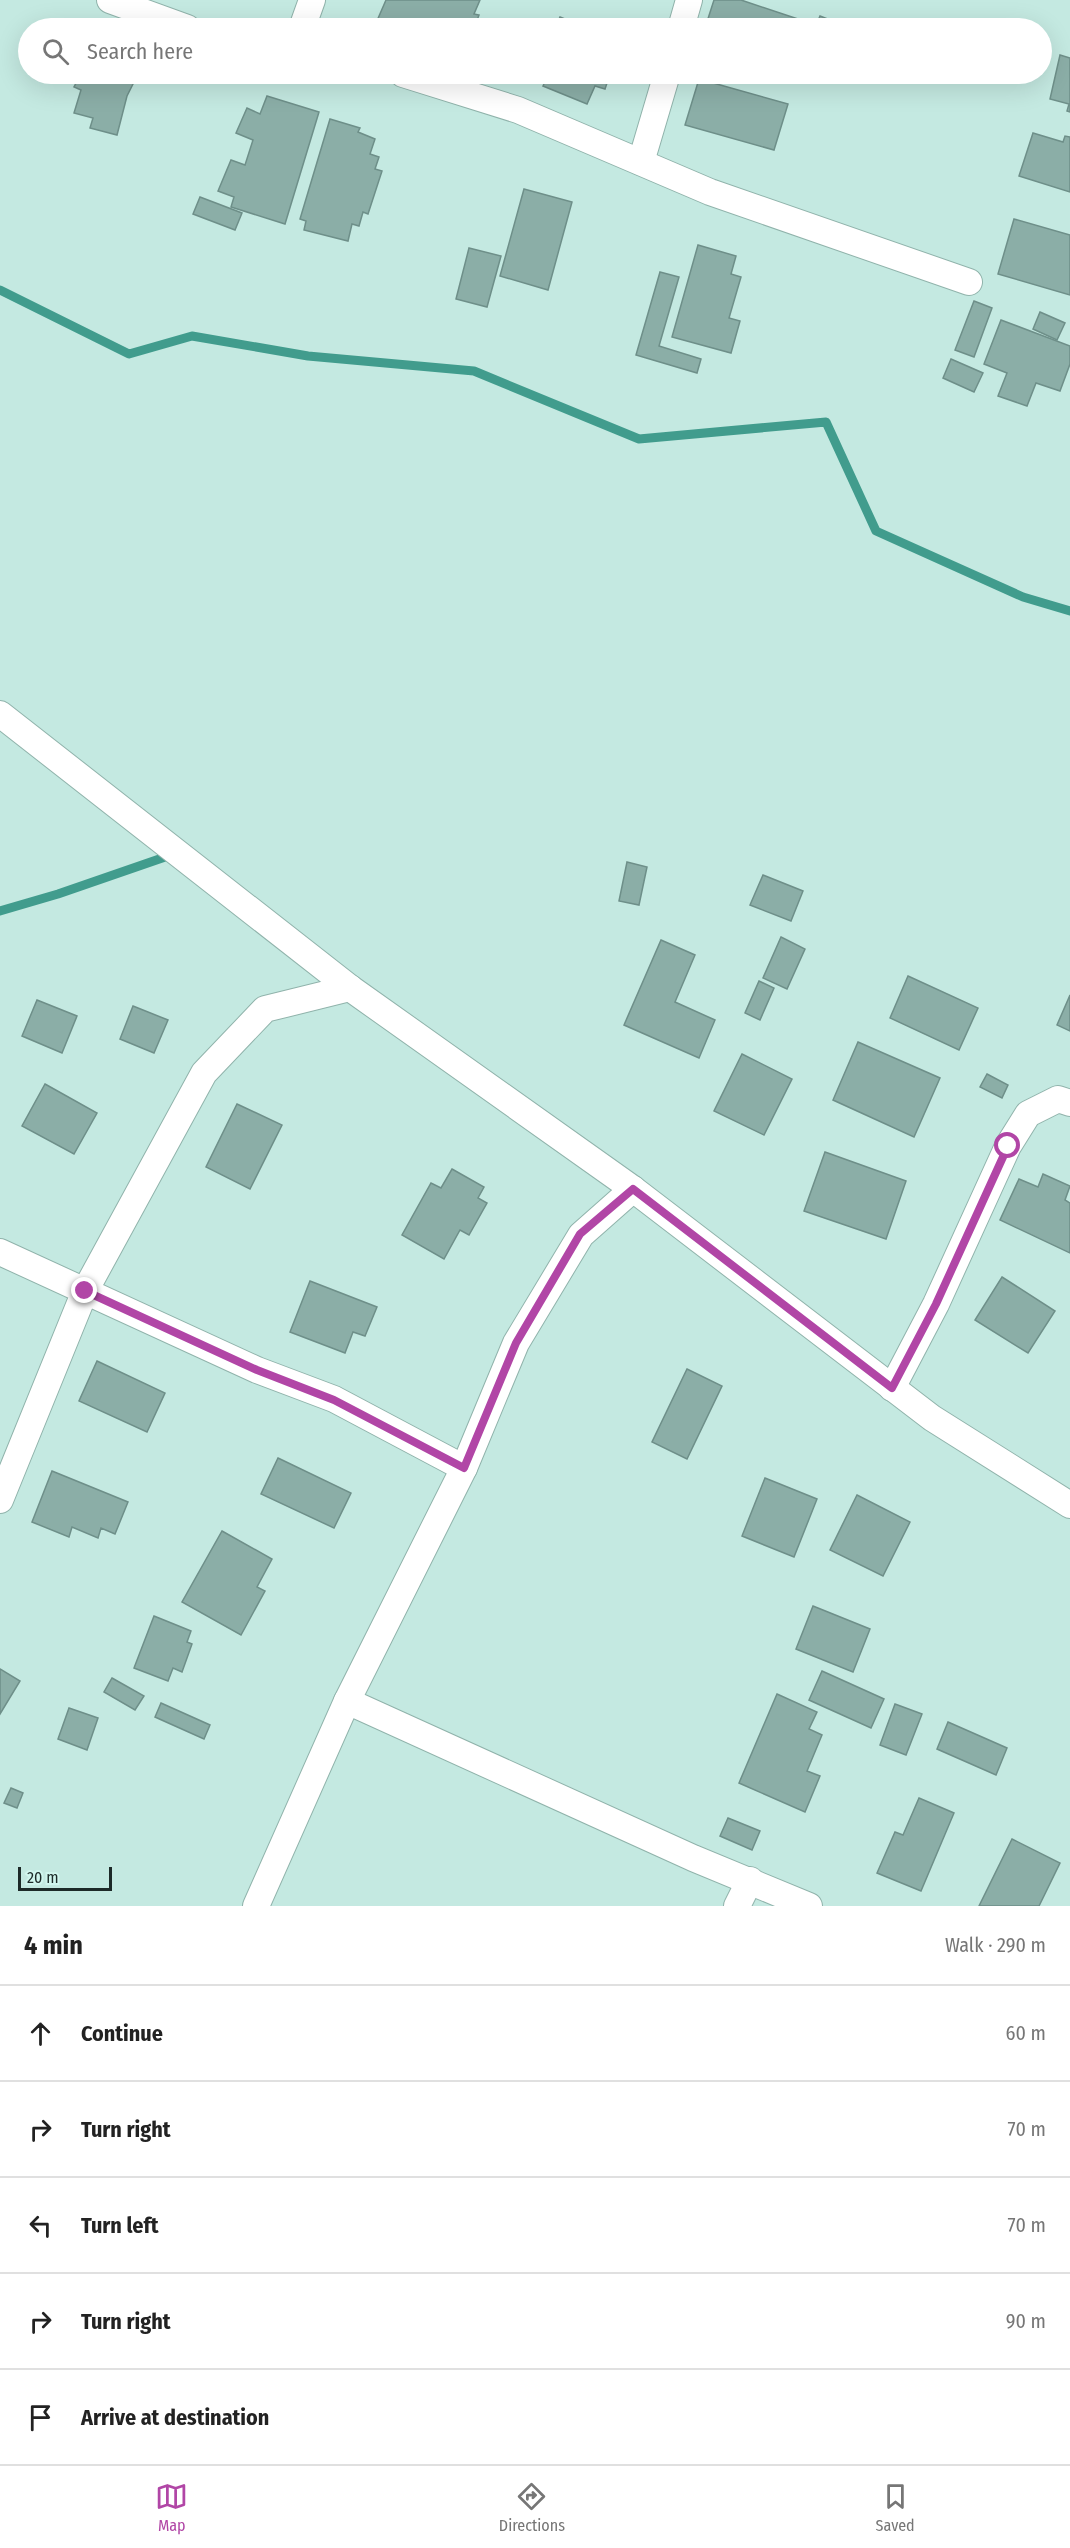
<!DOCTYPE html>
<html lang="en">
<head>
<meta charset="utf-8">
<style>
	body { margin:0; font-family:"Fira Sans Condensed",sans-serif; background:#f2f2f2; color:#222 }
	.scale { position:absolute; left:18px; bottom:15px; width:94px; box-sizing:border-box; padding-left:6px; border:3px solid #1d2a28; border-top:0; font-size:16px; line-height:21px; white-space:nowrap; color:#1d2a28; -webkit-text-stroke:4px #d1f6ee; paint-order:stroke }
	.stop { position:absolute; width:18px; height:18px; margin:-14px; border:4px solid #b146a6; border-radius:50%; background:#fff }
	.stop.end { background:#b146a6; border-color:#fff; box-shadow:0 2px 6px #0008 }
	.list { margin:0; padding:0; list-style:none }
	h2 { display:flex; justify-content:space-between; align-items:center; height:78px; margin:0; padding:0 24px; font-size:26px }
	h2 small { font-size:20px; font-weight:400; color:#767676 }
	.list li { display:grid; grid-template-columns:39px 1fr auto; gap:18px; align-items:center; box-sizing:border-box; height:96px; padding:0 24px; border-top:2px solid #e0e0e0 }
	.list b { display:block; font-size:22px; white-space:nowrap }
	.list em { font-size:20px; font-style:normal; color:#767676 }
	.icon { flex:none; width:33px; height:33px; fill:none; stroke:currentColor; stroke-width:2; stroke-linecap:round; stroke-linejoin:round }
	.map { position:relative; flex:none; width:1070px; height:1906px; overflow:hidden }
	.search { position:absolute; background:#fff; box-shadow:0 6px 24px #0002; left:18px; right:18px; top:18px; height:66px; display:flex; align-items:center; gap:15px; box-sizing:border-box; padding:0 21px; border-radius:33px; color:#767676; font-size:22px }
	.sheet { height:558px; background:#fff }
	nav { display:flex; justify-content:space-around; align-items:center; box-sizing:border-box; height:84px; border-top:2px solid #e0e0e0; background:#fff; font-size:16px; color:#767676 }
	nav a { display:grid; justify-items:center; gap:3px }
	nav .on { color:#b146a6 }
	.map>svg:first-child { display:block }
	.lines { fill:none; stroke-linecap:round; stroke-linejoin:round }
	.stream { stroke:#419c8d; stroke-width:9 }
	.building { fill:#8baea7; stroke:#6e8f89; stroke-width:1.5 }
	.minor-casing { stroke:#90b3ab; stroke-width:28 }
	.minor { stroke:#fff; stroke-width:26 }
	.route { stroke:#b146a6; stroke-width:8 }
</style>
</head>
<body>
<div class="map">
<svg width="1070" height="1906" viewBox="0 0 1070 1906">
	<rect width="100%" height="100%" fill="#c4e9e1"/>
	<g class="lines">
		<g class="stream">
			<polyline points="0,290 129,354 192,336 308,356 474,371 639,439 826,422 876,531 1023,597 1070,611"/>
			<polyline points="0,911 58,894 168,856"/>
		</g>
	</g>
	<g class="building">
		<polygon points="386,0 480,0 474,14 479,15 474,28 390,28 376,23"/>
		<polygon points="714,0 741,0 798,19 795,28 705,28"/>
		<polygon points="820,16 840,24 838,28 815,28"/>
		<polygon points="560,17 587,28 555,28"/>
		<polygon points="1060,55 1070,58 1070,112 1067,111 1069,104 1050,99"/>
		<polygon points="81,74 138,74 127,96 117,135 90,128 93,118 74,113 81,90 74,87"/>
		<polygon points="539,74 610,74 605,89 595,86 587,104 543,86 546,79 538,77"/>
		<polygon points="699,79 788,104 774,150 685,125"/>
		<polygon points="267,96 319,112 285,224 231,207 234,197 218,191 231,160 245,165 253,140 236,133 247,108 260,114"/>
		<polygon points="330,119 360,128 358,132 375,139 370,154 379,157 375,169 382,171 368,214 363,212 359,226 352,224 348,241 304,230 306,221 300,219"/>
		<polygon points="1033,133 1063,142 1065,136 1070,137 1070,192 1019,176"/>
		<polygon points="524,189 572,202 548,290 500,276"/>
		<polygon points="200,197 242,213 235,230 193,214"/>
		<polygon points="1014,219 1070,235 1070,295 998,274"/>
		<polygon points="698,245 736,256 731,274 741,277 729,318 740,321 731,353 672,337"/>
		<polygon points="469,248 501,256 487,307 456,299"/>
		<polygon points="660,272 679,277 659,346 701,359 697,373 636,355"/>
		<polygon points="974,301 992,308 974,357 955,350"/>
		<polygon points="1040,312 1065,323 1057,340 1033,329"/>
		<polygon points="1001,320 1070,346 1070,364 1060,391 1036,383 1027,406 998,396 1007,373 984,364"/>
		<polygon points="951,359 983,373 974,392 943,378"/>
		<polygon points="627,862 647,867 639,905 619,901"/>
		<polygon points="763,875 803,891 791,921 750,905"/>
		<polygon points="781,937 805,949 787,989 763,978"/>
		<polygon points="661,940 695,955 675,1002 715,1020 699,1058 624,1025"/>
		<polygon points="908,976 978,1008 959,1050 890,1018"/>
		<polygon points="759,981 774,988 760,1020 745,1013"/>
		<polygon points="1070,995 1070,1031 1057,1025"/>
		<polygon points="37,1000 77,1016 62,1053 22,1036"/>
		<polygon points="133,1006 168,1020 154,1053 120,1039"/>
		<polygon points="858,1042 940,1078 914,1137 833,1100"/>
		<polygon points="742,1054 792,1079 764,1135 714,1111"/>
		<polygon points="987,1074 1008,1085 1002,1098 980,1087"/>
		<polygon points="45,1084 97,1113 74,1154 22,1126"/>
		<polygon points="237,1104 282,1125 250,1189 206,1167"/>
		<polygon points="825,1152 906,1181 886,1239 804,1211"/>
		<polygon points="452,1169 484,1187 478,1198 487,1203 469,1235 460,1230 444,1259 402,1235 431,1183 441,1188"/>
		<polygon points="1043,1174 1070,1186 1065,1200 1070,1203 1070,1253 1000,1220 1019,1179 1038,1187"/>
		<polygon points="1002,1277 1055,1311 1028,1353 975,1320"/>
		<polygon points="310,1281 377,1307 365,1336 353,1332 345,1353 290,1332"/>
		<polygon points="97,1361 165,1393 147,1432 79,1401"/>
		<polygon points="687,1369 722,1386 687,1459 652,1442"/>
		<polygon points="278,1458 351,1493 334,1528 261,1494"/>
		<polygon points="52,1471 128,1502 115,1534 101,1528 98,1538 72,1527 69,1537 32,1522"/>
		<polygon points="765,1478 817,1499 794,1557 742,1536"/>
		<polygon points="857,1495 910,1522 883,1576 830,1550"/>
		<polygon points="222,1531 272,1559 257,1587 265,1591 241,1635 182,1602"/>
		<polygon points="813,1606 870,1629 853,1672 796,1649"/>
		<polygon points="154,1616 191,1631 187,1642 192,1644 182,1672 173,1668 168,1681 134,1668"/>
		<polygon points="0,1669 20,1681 0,1714"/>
		<polygon points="822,1671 884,1699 871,1728 809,1700"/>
		<polygon points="112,1678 144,1696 135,1710 104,1692"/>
		<polygon points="777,1694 817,1712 809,1729 822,1735 807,1771 820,1776 805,1812 739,1783"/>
		<polygon points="161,1703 210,1725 204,1739 155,1717"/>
		<polygon points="895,1704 922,1714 906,1755 880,1745"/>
		<polygon points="69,1708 98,1718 87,1750 58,1739"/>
		<polygon points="948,1722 1007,1748 996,1775 937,1749"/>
		<polygon points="11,1788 23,1793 17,1808 4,1803"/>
		<polygon points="919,1798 954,1813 921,1891 877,1873 895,1832 903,1835"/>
		<polygon points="728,1818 760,1831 752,1850 720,1836"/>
		<polygon points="1012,1839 1060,1863 1039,1906 979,1906"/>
	</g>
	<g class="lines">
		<g class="minor-casing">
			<g id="minor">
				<polyline points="110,0 187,28"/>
				<polyline points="302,28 312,0"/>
				<polyline points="681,28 689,0"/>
				<polyline points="403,74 518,110 710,192 969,282"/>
				<polyline points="641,162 667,74"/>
				<polyline points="0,714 350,988 633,1189 932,1418 1070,1505"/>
				<polyline points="0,1252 257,1370 334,1399 464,1468"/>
				<polyline points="892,1388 936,1304 1008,1146 1028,1114 1058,1099 1070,1103"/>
				<polyline points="0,1500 85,1291 204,1073 265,1009 350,988"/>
				<polyline points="347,1701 693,1858 809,1906"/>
				<polyline points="256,1906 347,1701 464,1468 516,1343 581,1235 633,1189"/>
				<polyline points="737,1906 750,1880"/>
			</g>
		</g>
		<use href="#minor" class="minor"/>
	</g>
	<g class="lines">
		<polyline class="route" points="85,1291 257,1370 334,1400 464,1468 516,1343 580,1234 633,1189 892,1388 936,1304 1008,1146"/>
	</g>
</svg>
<div class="scale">20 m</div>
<div class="stop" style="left:1008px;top:1146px"></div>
<div class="stop end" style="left:85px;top:1291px"></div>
<div class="search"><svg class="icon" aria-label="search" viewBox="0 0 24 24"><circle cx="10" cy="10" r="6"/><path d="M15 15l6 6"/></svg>Search here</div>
</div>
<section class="sheet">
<h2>4 min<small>Walk · 290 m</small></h2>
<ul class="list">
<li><svg class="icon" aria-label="ahead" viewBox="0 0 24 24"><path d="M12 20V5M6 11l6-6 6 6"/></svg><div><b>Continue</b></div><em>60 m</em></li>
<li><svg class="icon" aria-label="right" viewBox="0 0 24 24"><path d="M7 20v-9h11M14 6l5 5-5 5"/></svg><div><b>Turn right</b></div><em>70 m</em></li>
<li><svg class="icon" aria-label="left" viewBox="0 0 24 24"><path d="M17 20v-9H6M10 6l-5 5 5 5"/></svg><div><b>Turn left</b></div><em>70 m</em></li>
<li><svg class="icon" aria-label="right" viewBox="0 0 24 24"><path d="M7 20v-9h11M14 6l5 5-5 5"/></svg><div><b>Turn right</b></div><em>90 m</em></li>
<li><svg class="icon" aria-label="arrive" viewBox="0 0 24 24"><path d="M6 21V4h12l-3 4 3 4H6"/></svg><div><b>Arrive at destination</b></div></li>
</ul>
</section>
<nav>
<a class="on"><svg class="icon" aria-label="map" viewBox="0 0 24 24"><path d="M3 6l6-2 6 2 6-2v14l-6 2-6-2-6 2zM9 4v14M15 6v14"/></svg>Map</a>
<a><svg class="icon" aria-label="directions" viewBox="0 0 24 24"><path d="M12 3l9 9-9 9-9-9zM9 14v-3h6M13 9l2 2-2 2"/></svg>Directions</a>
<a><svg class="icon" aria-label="saved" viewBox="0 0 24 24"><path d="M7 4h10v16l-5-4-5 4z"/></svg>Saved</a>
</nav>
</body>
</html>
